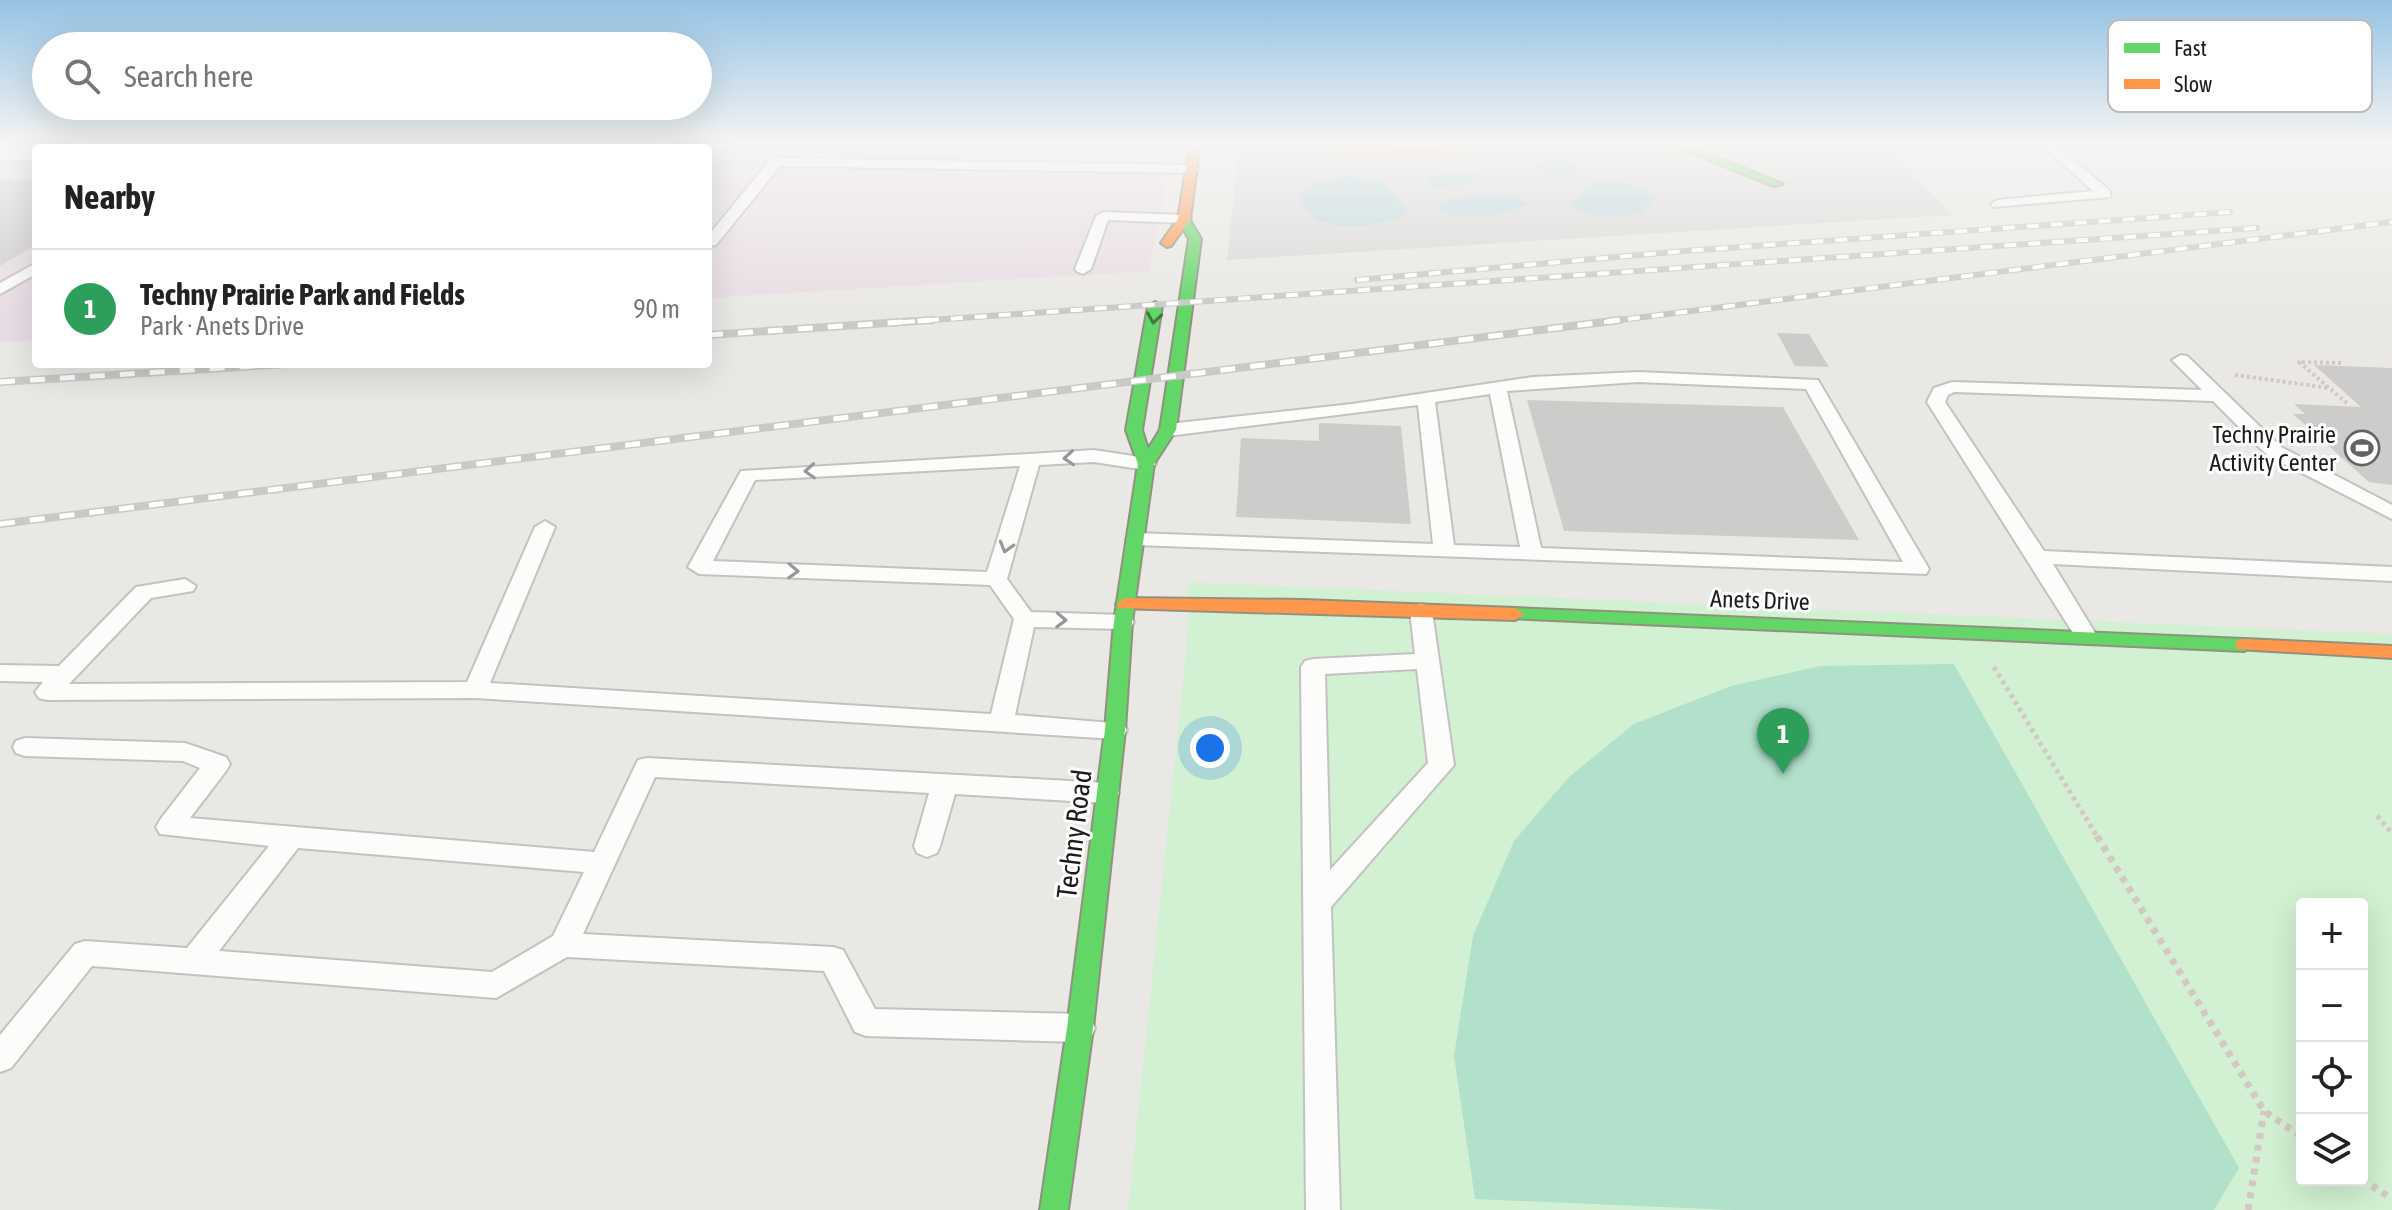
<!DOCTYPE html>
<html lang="en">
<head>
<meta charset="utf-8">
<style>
	body { margin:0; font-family:"Asap Condensed",sans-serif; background:#f6f6f6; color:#222 }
	.controls { position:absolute; right:24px; bottom:24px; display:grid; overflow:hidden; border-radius:8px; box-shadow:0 8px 32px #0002 }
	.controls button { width:72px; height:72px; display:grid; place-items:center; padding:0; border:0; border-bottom:2px solid #e0e0e0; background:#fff; color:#222; font:40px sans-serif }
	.you { position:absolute; left:1210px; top:748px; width:28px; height:28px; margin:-20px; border:6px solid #fff; border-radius:50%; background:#1a73e8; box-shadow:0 0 0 12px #1a73e833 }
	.badge { display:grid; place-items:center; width:52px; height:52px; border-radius:50%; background:#ea580c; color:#fff; font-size:26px; font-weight:700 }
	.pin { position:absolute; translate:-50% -66px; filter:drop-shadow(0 2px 4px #0008) }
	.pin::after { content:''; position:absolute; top:42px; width:28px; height:24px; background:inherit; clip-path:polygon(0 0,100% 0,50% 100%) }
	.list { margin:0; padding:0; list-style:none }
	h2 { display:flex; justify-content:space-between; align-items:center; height:104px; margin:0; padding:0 32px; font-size:34px }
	h2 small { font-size:26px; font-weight:400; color:#767676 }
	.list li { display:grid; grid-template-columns:52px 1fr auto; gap:24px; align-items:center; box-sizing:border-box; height:120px; padding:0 32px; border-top:2px solid #e0e0e0 }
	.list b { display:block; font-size:30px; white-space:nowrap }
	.list p { margin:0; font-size:26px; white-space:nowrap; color:#767676 }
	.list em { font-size:26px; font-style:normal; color:#767676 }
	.icon { flex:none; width:44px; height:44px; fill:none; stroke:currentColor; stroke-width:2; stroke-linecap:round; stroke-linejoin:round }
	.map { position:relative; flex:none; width:2392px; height:1210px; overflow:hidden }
	.search { position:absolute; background:#fff; box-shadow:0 8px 32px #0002; left:32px; top:32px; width:680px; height:88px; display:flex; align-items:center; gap:20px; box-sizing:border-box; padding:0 28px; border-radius:44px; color:#767676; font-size:30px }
	.panel { position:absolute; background:#fff; box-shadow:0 8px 32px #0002; left:32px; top:144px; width:680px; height:224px; border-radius:8px }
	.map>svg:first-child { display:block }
	.residential { fill:#d9d8d6 }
	.industrial { fill:#e8dde4 }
	.park { fill:#d2f0d2; fill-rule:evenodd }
	.pitch { fill:#b1e0cb }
	.water { fill:#b8d6dd }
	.building { fill:#ceccca }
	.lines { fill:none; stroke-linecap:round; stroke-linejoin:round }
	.lane-casing { stroke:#c3c2c1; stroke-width:4 }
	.street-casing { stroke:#c3c2c1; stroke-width:4 }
	.fast-casing { stroke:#91927e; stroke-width:4 }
	.slow-casing { stroke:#91927e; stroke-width:4 }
	.path-far2 { stroke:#d4c7c5; stroke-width:4; stroke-dasharray:3 3; stroke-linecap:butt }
	.path-far1 { stroke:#d4c7c5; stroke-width:5; stroke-dasharray:4 4; stroke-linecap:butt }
	.path { stroke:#d4c7c5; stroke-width:7; stroke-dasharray:6 6; stroke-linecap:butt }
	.lane { fill:#fcfcfb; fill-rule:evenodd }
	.street { fill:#fcfcfb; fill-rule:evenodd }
	.fast { fill:#63d668; fill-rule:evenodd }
	.slow { fill:#ff974d; fill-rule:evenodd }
	.rail-far1-casing { stroke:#c9c9c8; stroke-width:6 }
	.rail-casing { stroke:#c9c9c8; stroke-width:8 }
	.rail-far1 { stroke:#fff; stroke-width:4; stroke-dasharray:12; stroke-linecap:butt }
	.rail { stroke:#fff; stroke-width:5; stroke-dasharray:15; stroke-linecap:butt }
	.oneway { stroke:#407942 }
	.oneway2 { stroke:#979797 }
	.labels { text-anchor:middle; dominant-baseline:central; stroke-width:6; stroke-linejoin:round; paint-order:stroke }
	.poi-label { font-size:24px; fill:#1c1c1c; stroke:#fff; text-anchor:end }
	.street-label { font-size:24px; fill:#1c1c1c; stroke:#fff }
	.near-street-label { font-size:28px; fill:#1c1c1c; stroke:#fff }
	.key { fill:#fff; stroke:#bbb; stroke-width:2 }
	.key-label { font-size:22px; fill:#1c1c1c }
</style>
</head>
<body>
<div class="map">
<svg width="2392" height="1210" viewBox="0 0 2392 1210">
	<rect width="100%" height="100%" fill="#eae8e5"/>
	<polygon class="residential" points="1239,144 1886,144 1952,215 1227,260"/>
	<polygon class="industrial" points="0,144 1173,144 1149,271 708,298 708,148 36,148 36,340 0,342"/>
	<path class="park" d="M1188,582L2392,634V1210H1128L1187,644ZM2302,904H2362V1180H2302Z"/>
	<polygon class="pitch" points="1954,664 2239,1168 2214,1210 1733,1210 1475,1199 1454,1056 1473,936 1514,841 1569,777 1634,724 1731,686 1820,666"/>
	<g class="water">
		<polygon points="1547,160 1576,163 1580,173 1574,178 1551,177 1532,164"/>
		<path d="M1461,172L1474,173L1484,178C1470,189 1449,188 1432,188L1425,176Z"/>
		<path d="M1347,175L1379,179L1403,204L1406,216C1369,227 1324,238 1299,202L1301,191L1319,181Z"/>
		<path d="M1599,179L1635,184L1658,196C1639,226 1596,220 1568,205Z"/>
		<path d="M1487,194L1516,197L1528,204C1511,216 1458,222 1441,211L1439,205L1444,200Z"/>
	</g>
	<g class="building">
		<polygon points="0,179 36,180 36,245 0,266"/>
		<polygon points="1777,333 1809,334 1829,367 1795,366"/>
		<polygon points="2314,365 2392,368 2392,485 2369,482 2293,414 2305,414 2294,404 2361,407"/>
		<polygon points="1527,400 1783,407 1859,540 1564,531"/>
		<polygon points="1319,423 1401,426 1411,524 1236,517 1241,438 1319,441"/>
	</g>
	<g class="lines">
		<g class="lane-casing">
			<g id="lane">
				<polygon points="15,144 31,144 12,156 2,156 2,150"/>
				<polygon points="407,144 422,144 419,148 404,148"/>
				<polygon points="503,144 517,144 514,148 500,148"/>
				<path d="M1150,144H1198L1201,147C1191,154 1160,151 1150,144Z"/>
				<polygon points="2041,144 2055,144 2110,191 2110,197 1993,207 1991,204 1998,200 2093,191"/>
				<polygon points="2096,144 2110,144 2113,148 2107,152"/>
				<polygon points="776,158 1192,165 1199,169 1192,173 780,166 716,245 708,246 708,236 771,159"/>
				<polygon points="1103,212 1184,215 1191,219 1184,223 1108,220 1091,269 1083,274 1078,272 1075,269 1096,216"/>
				<polygon points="36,263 36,274 0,294 0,283"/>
				<polygon points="2181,355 2187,356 2281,447 2392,505 2392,519 2267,455 2213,401 1954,392 1948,395 1945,402 2044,551 2392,567 2392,581 2053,564 2097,636 2094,641 2078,641 1927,402 1934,388 1952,382 2202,390 2172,360"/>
				<path d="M1638,372L1818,380L1929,569L1926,574L1136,545L1126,539L1136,533L1433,544L1418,405L1168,436L1159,430L1168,424L1352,404L1533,377ZM1638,382L1806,389L1903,562L1541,548L1507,391ZM1490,394L1520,547L1454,545L1435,402Z"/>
				<path d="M1094,450L1146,458L1156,464L1146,470L1094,462L1039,465L1007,579L1031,612L1123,615L1131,617L1134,622L1131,627L1123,629L1034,627L1015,715L1124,724L1127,730L1124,736L1115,739L475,698L47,700L39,698L35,692L43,682L0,681V665L59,666L136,587L185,579L196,586L193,591L151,598L69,684L467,682L535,527L545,521L555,527L490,683L991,714L1014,619L990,585L699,574L688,567L741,471ZM1020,466L987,572L713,561L755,480Z"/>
				<path d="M1421,604L1429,606L1432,611L1454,765L1331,907L1340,1210H1306L1301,667L1305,661L1313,659L1415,654L1410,611L1413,606ZM1417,669L1428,763L1330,870L1325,674Z"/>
				<path d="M25,738L185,743L226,757L230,764L226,771L190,818L594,852L638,760L647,758L1106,783L1115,786L1119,793L1115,800L1106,803L955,794L940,846L937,853L927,857L917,853L914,846L929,793L655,777L583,934L833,947L843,950L875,1009L1080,1014L1091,1018L1095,1028L1091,1038L1080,1042L866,1036L855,1032L824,971L567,957L496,998L92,966L11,1068L0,1072V1035L75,944L85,941L187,948L269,846L160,834L156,827L160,820L200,768L183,761L25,756L16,753L13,747L16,741ZM298,848L584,872L553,936L492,972L219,951Z"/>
			</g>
		</g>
		<g class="street-casing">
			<g id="street">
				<polygon points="249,144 277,144 274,148 246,148"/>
				<polygon points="0,146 45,148 36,148 36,160 0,160"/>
			</g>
		</g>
		<g class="fast-casing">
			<g id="fast">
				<polygon points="1670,144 1684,144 1783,184 1773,186"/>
				<polygon points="1184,216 1188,217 1201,239 1176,430 1154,464 1132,622 1125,730 1093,1028 1068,1210 1040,1210 1067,1028 1105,730 1114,622 1138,464 1126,430 1148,306 1155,302 1162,306 1142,430 1148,449 1160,430 1189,239 1178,219"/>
				<polygon points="1515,608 2244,639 2253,645 2244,651 1509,618 1506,614"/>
			</g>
		</g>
		<g class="slow-casing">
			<g id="slow">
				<polygon points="1190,144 1200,144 1190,219 1171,246 1167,247 1161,243 1178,219"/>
				<polygon points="1326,144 1469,144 1464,147 1425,150 1331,147"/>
				<polygon points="1125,598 1304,600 1515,608 1524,614 1515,620 1119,608 1116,604"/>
				<polygon points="2244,639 2392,646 2392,658 2237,649 2235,645 2237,641"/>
			</g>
		</g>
		<g class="path-far2">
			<polyline points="2341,363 2299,362 2349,405"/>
			<polyline points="2235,375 2329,388"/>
		</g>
		<g class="path-far1">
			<polyline points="1994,667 2098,838"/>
			<polyline points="2377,816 2392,833"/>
		</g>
		<g class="path">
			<polyline points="2097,836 2264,1111 2302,1137"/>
			<polyline points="2362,1179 2392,1199"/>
			<polyline points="2248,1210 2264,1111"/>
		</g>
		<use href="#lane" class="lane"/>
		<use href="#street" class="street"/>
		<use href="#fast" class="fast"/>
		<use href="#slow" class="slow"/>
		<g class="rail-far1-casing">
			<g id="rail-far1">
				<polyline points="1357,280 1684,251 2230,212"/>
				<polyline points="903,322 2257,228"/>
				<polyline points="1604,322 2392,222"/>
			</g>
		</g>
		<g class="rail-casing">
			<g id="rail">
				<polyline points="708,335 932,320"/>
				<polyline points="0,382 286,364"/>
				<polyline points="0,524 1620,320"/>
			</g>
		</g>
		<use href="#rail-far1" class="rail-far1"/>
		<use href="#rail" class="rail"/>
	</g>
	<defs><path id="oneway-chevron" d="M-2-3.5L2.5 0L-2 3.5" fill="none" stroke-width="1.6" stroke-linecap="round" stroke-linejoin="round" transform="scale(2)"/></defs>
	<use class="oneway" href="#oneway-chevron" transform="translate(1154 318) rotate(99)"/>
	<g class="oneway2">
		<use href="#oneway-chevron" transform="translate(1069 458) rotate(176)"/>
		<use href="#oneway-chevron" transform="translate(810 471) rotate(177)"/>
		<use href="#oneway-chevron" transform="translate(1006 547) rotate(106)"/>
		<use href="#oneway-chevron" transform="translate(793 571) rotate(2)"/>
		<use href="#oneway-chevron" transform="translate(1061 620) rotate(2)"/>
	</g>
	<linearGradient id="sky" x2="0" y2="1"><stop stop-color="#95c2e4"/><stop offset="0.46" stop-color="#f6f5f3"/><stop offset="1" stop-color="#f6f5f3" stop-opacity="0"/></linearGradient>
	<rect width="2392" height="313" fill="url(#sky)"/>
	<defs>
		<g id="stadium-ring" transform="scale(1.8)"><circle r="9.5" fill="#fff" stroke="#646362" stroke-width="1.5"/><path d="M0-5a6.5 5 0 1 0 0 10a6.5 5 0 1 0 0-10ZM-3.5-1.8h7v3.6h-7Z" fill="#646362"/></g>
	</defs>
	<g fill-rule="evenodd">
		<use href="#stadium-ring" x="2362" y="448"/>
	</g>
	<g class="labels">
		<g class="poi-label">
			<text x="2336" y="434">Techny Prairie<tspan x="2336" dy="28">Activity Center</tspan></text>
		</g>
		<g class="street-label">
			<text transform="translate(1760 600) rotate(2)">Anets Drive</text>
		</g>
		<g class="near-street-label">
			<text transform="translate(1074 834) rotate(-83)">Techny Road</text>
		</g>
	</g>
	<rect x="2108" y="20" width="264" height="92" rx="12" class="key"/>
	<rect x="2124" y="43" width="36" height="10" fill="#63d668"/>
	<rect x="2124" y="79" width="36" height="10" fill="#ff974d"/>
	<g class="key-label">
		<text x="2174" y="56">Fast</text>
		<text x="2174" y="92">Slow</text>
	</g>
</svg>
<div class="controls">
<button>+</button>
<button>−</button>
<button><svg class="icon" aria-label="locate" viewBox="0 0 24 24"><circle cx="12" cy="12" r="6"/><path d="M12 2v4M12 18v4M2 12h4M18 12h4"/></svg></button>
<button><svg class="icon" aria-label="layers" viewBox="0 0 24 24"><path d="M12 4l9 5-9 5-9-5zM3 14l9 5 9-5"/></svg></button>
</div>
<div class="you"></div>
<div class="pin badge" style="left:1783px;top:774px;background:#2e9e5b">1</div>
<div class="search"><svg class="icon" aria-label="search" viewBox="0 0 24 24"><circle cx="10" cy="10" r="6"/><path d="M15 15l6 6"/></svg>Search here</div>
<section class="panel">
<h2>Nearby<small></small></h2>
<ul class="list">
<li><span class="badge" style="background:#2e9e5b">1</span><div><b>Techny Prairie Park and Fields</b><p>Park · Anets Drive</p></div><em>90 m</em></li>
</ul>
</section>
</div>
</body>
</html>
